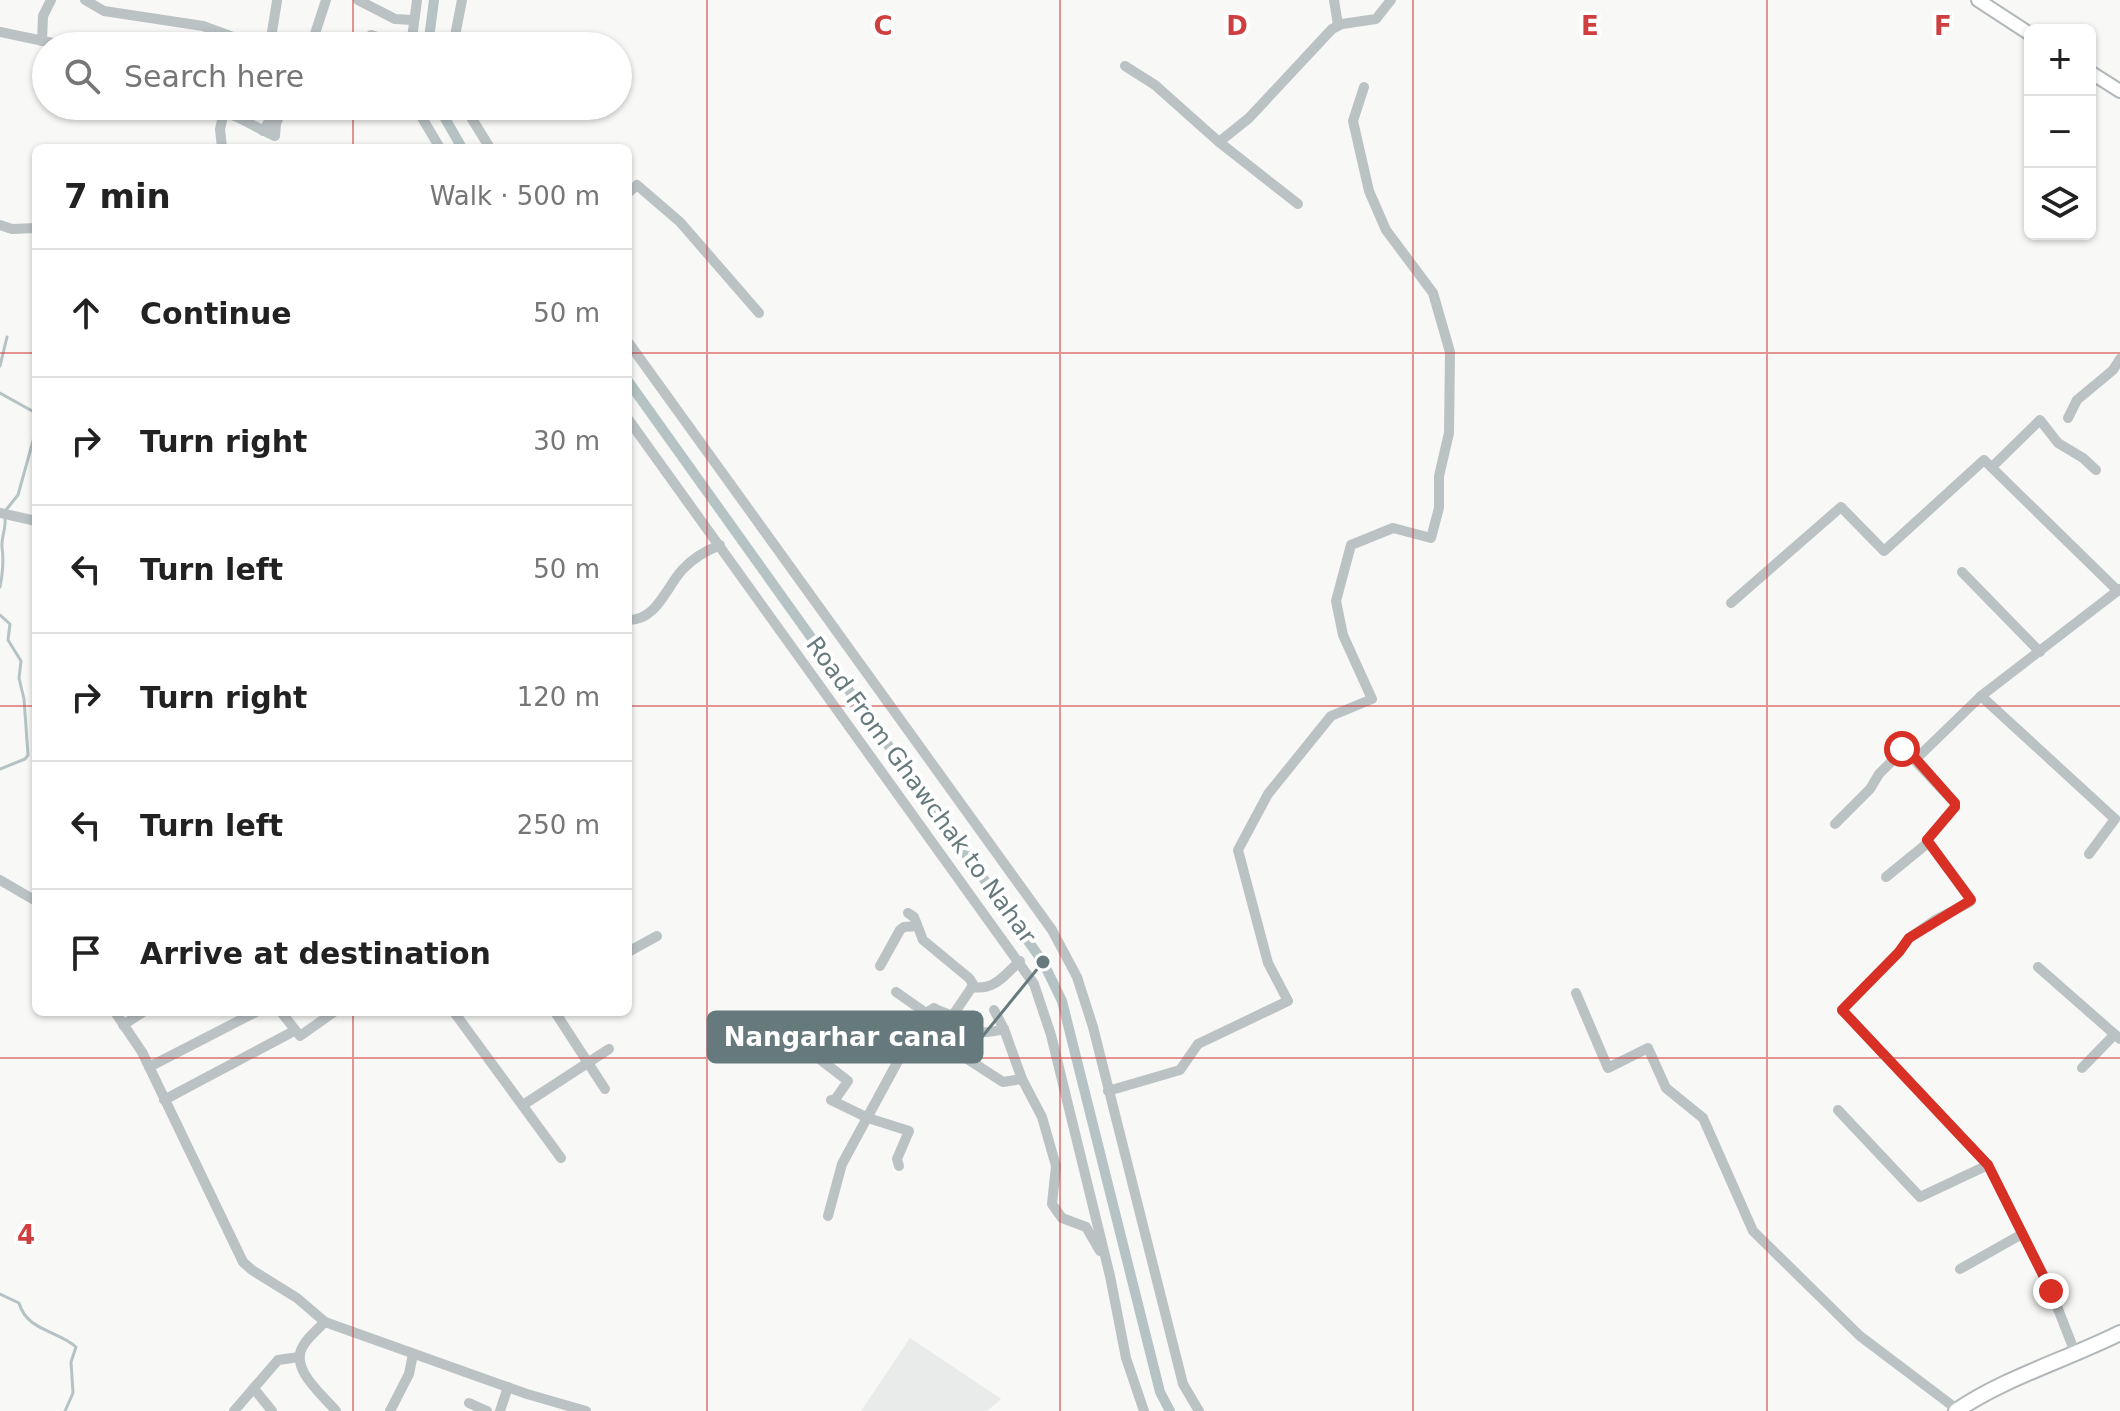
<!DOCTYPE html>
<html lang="en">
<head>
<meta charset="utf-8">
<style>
	body { margin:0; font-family:"DejaVu Sans",sans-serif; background:#f6f6f6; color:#222 }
	.controls { position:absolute; right:24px; top:24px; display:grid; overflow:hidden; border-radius:12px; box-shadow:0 2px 6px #0004 }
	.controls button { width:72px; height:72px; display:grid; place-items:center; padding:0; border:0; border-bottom:2px solid #e0e0e0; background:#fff; color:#222; font:40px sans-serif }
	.stop { position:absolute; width:24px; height:24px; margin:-18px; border:6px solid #d93025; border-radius:50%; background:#fff }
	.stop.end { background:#d93025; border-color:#fff; box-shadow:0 2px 8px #0008 }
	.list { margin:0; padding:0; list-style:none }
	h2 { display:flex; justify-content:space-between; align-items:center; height:104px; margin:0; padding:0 32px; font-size:34px }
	h2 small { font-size:26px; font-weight:400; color:#767676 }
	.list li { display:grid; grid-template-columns:52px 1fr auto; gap:24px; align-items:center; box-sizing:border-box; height:128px; padding:0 32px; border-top:2px solid #e0e0e0 }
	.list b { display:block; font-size:30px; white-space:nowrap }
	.list em { font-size:26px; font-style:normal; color:#767676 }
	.icon { flex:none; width:44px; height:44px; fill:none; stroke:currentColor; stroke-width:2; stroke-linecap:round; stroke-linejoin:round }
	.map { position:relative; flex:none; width:2120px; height:1411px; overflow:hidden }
	.search { position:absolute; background:#fff; box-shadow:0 2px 6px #0004; left:32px; top:32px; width:600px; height:88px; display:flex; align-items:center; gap:20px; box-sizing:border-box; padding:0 28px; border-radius:44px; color:#767676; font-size:30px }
	.panel { position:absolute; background:#fff; box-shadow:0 2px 6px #0004; left:32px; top:144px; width:600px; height:872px; border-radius:12px }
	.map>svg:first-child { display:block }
	.built { fill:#e9eaea }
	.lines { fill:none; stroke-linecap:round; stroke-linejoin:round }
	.stream { stroke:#b5c3c4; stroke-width:3 }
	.canal { stroke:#b5c3c4; stroke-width:10 }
	.major-casing { stroke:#b2b8ba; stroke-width:16 }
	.highway-casing { stroke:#b2b7b9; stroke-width:18 }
	.minor { stroke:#bbc2c3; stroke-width:10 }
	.major { stroke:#fff; stroke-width:12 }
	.highway { stroke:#fff; stroke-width:14 }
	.route { stroke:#d93025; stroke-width:10 }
	.grid { fill:none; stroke:#d03f40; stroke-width:2; stroke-opacity:0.55 }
	.labels { text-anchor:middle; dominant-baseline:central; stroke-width:8; stroke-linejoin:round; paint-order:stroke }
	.street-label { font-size:24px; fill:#667a7e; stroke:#fff }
	.grid-label { font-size:26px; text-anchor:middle; font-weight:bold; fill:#d03f40; stroke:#fff; stroke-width:8; stroke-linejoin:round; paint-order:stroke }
	.leader { fill:none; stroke:#667a7e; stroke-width:3 }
	.callout-dot { fill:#667a7e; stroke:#fff; stroke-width:3 }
	.callout { fill:#667a7e; stroke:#667a7e; stroke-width:3 }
	.callout-label { font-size:26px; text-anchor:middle; font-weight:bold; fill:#fff }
</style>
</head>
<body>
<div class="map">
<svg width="2120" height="1411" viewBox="0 0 2120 1411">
	<rect width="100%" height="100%" fill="#f8f8f6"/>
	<polygon class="built" points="910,1338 1001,1399 987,1411 861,1411"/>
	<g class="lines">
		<g class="stream">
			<polyline points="0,366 7,337"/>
			<polyline points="0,393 34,412 36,418"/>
			<polyline points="6,510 18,495 36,430"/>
			<path d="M0,587C3,572 4,561 2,547C1,538 6,529 5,520"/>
			<polyline points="0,615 10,624 8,640 21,661 19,678 24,699 28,755 25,759 0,769"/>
			<path d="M0,1294L19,1303C27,1331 57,1330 76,1347L71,1362L73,1393L65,1411"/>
		</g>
		<g class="canal">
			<polyline points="428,46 434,0"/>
			<polyline points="438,106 462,148"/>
			<polyline points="628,381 1043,962 1062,1001 1160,1392 1170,1411"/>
		</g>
		<g class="major-casing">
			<g id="major">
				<polyline points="1978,0 2030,34"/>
				<polyline points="2090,72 2120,91"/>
			</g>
		</g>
		<g class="highway-casing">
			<path id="highway" d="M1956,1411C2006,1377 2066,1360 2120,1333"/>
		</g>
		<g class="minor">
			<polyline points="85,0 104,11 203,26 258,46"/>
			<polyline points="358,0 395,19 413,20"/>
			<polyline points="1334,0 1338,25"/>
			<polyline points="0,32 67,46"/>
			<polyline points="42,41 43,16 51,0"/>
			<polyline points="264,46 269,43 271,38 277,1"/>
			<polyline points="311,46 326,0"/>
			<polyline points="367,46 371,35 408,46"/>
			<polyline points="411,46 417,0"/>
			<polyline points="453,46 462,0"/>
			<polyline points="1125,66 1155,85 1219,142 1298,204"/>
			<polyline points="217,106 224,112 231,112 236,106"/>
			<polyline points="415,106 440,148"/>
			<polyline points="464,106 490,148"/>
			<path d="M231,112L232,115C248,121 260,130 275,136L276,123"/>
			<polyline points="263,131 268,123 276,123 284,106"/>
			<polyline points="1219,142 1249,118 1332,29 1342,24 1376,19 1391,0"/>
			<polyline points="222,148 220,129 224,112"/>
			<polyline points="628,193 637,185 680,222 759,313"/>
			<polyline points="0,225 12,229 36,228"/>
			<polyline points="628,342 1052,930 1077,977 1093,1027 1183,1384 1199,1411"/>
			<polyline points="2068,418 2077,400 2113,370 2120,359"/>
			<polyline points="628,419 1034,984 1051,1035 1110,1276 1126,1358 1144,1411"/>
			<polyline points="1992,467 2040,420 2058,443 2083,458 2096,470"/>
			<polyline points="0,513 36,521"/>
			<polyline points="1962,572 2040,652"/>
			<polyline points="1731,603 1841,507 1884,551 1984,460 2118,591"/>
			<path d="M628,620C656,621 666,588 682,570C693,558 705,551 720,545"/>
			<polyline points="1981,696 2115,819 2089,854"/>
			<polyline points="1916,759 1981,696 2120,589"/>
			<polyline points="1835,824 1870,789 1879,774 1904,749 1955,803 1955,807 1927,840 1970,898 1970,902 1935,920 1909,938 1899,952 1842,1010 1988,1165 2051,1291 2076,1355"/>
			<polyline points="1886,877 1929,842"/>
			<polyline points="0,880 36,901"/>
			<polyline points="908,913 914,917 923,940 969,978 973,984 972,987"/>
			<polyline points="628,952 657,936"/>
			<polyline points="880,966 900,930 904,927 917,926"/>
			<polyline points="2038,967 2120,1039"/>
			<path d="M896,992L926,1013L934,1008C940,1012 946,1013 953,1016C977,1029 973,1037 1004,1029"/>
			<polyline points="1576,993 1608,1068 1648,1048 1666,1088 1703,1118 1753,1231 1860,1336 1958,1410"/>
			<polyline points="994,1010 1004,1029 1022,1079 1042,1117 1056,1166 1052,1204 1062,1218 1086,1227 1100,1251"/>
			<polyline points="115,1012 142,1052 243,1262 252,1270 297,1298 325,1322 527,1394 586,1411"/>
			<polyline points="281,1012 300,1036 334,1012"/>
			<polyline points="454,1012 561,1158"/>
			<polyline points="555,1012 605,1089"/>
			<polyline points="926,1013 927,1017 944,1030"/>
			<polyline points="847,1023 900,1059"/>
			<polyline points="123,1025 143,1012"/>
			<polyline points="938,1040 1003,1082 1022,1079"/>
			<polyline points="804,1047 848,1081 834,1101"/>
			<polyline points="149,1067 256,1012"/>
			<polyline points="2082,1068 2114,1035"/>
			<polyline points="1108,1091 1180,1070 1198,1044 1288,1001 1268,963 1238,850 1268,794 1331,716 1372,699 1343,635 1336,601 1351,545 1393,528 1431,538 1439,508 1439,476 1449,433 1450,352 1433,293 1386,230 1369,191 1353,121 1364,87"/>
			<polyline points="164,1100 294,1031"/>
			<polyline points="831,1100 868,1118 909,1131 897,1159 899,1166"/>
			<polyline points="523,1105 609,1049"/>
			<polyline points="1838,1110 1920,1197 1988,1165"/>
			<path d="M828,1216L842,1164L905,1048L913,1041L930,1049L972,987C995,991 1004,975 1020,961"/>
			<polyline points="1960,1269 2022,1234"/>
			<path d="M325,1322C318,1329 308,1337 303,1346C289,1369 323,1395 336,1411"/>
			<polyline points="255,1390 272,1411"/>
			<polyline points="469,1403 487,1411"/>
			<polyline points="234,1411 278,1360 299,1357"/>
			<polyline points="390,1411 409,1374 413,1354"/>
			<polyline points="500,1411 508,1387"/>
		</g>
		<use href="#major" class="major"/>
		<use href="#highway" class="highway"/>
	</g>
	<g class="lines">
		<polyline class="route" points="1902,749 1916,759 1955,803 1955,807 1927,840 1971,900 1909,938 1899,952 1842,1010 1988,1165 2051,1291"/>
	</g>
	<path class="grid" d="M353,0V46M707,0V1411M1060,0V1411M1413,0V1411M1767,0V1411M353,106V148M0,353H36M628,353H2120M0,706H36M628,706H2120M353,1012V1411M0,1058H2120"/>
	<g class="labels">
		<g class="street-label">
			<text transform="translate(921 790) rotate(54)">Road From Ghawchak to Nahar</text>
		</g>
	</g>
	<g class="grid-label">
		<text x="883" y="35">C</text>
		<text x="1237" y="35">D</text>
		<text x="1590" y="35">E</text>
		<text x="1943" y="35">F</text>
		<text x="26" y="1244">4</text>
	</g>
	<path class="leader" d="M1043 962L982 1037"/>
	<circle class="callout-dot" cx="1043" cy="962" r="8"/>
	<rect class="callout" x="708" y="1012" width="274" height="50" rx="8"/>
	<g class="callout-label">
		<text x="845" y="1046">Nangarhar canal</text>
	</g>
</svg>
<div class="controls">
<button>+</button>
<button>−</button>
<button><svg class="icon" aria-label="layers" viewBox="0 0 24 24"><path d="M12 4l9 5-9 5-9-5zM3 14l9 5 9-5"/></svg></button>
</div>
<div class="stop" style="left:1902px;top:749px"></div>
<div class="stop end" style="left:2051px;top:1291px"></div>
<div class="search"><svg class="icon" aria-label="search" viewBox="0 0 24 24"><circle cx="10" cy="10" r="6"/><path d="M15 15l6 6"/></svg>Search here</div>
<section class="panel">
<h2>7 min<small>Walk · 500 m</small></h2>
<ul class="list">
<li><svg class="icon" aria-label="ahead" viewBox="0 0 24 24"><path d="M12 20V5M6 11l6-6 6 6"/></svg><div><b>Continue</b></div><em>50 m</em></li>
<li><svg class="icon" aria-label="right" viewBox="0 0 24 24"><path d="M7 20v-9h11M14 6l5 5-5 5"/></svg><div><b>Turn right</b></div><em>30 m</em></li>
<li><svg class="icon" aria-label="left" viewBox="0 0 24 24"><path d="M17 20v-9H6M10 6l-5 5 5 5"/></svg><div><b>Turn left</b></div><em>50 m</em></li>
<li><svg class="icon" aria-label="right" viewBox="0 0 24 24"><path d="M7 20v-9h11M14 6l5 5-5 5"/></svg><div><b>Turn right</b></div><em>120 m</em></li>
<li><svg class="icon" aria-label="left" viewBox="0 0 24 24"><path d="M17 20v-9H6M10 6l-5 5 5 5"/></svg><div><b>Turn left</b></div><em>250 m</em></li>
<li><svg class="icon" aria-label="arrive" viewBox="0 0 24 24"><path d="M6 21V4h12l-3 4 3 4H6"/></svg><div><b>Arrive at destination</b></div></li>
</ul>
</section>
</div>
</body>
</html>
